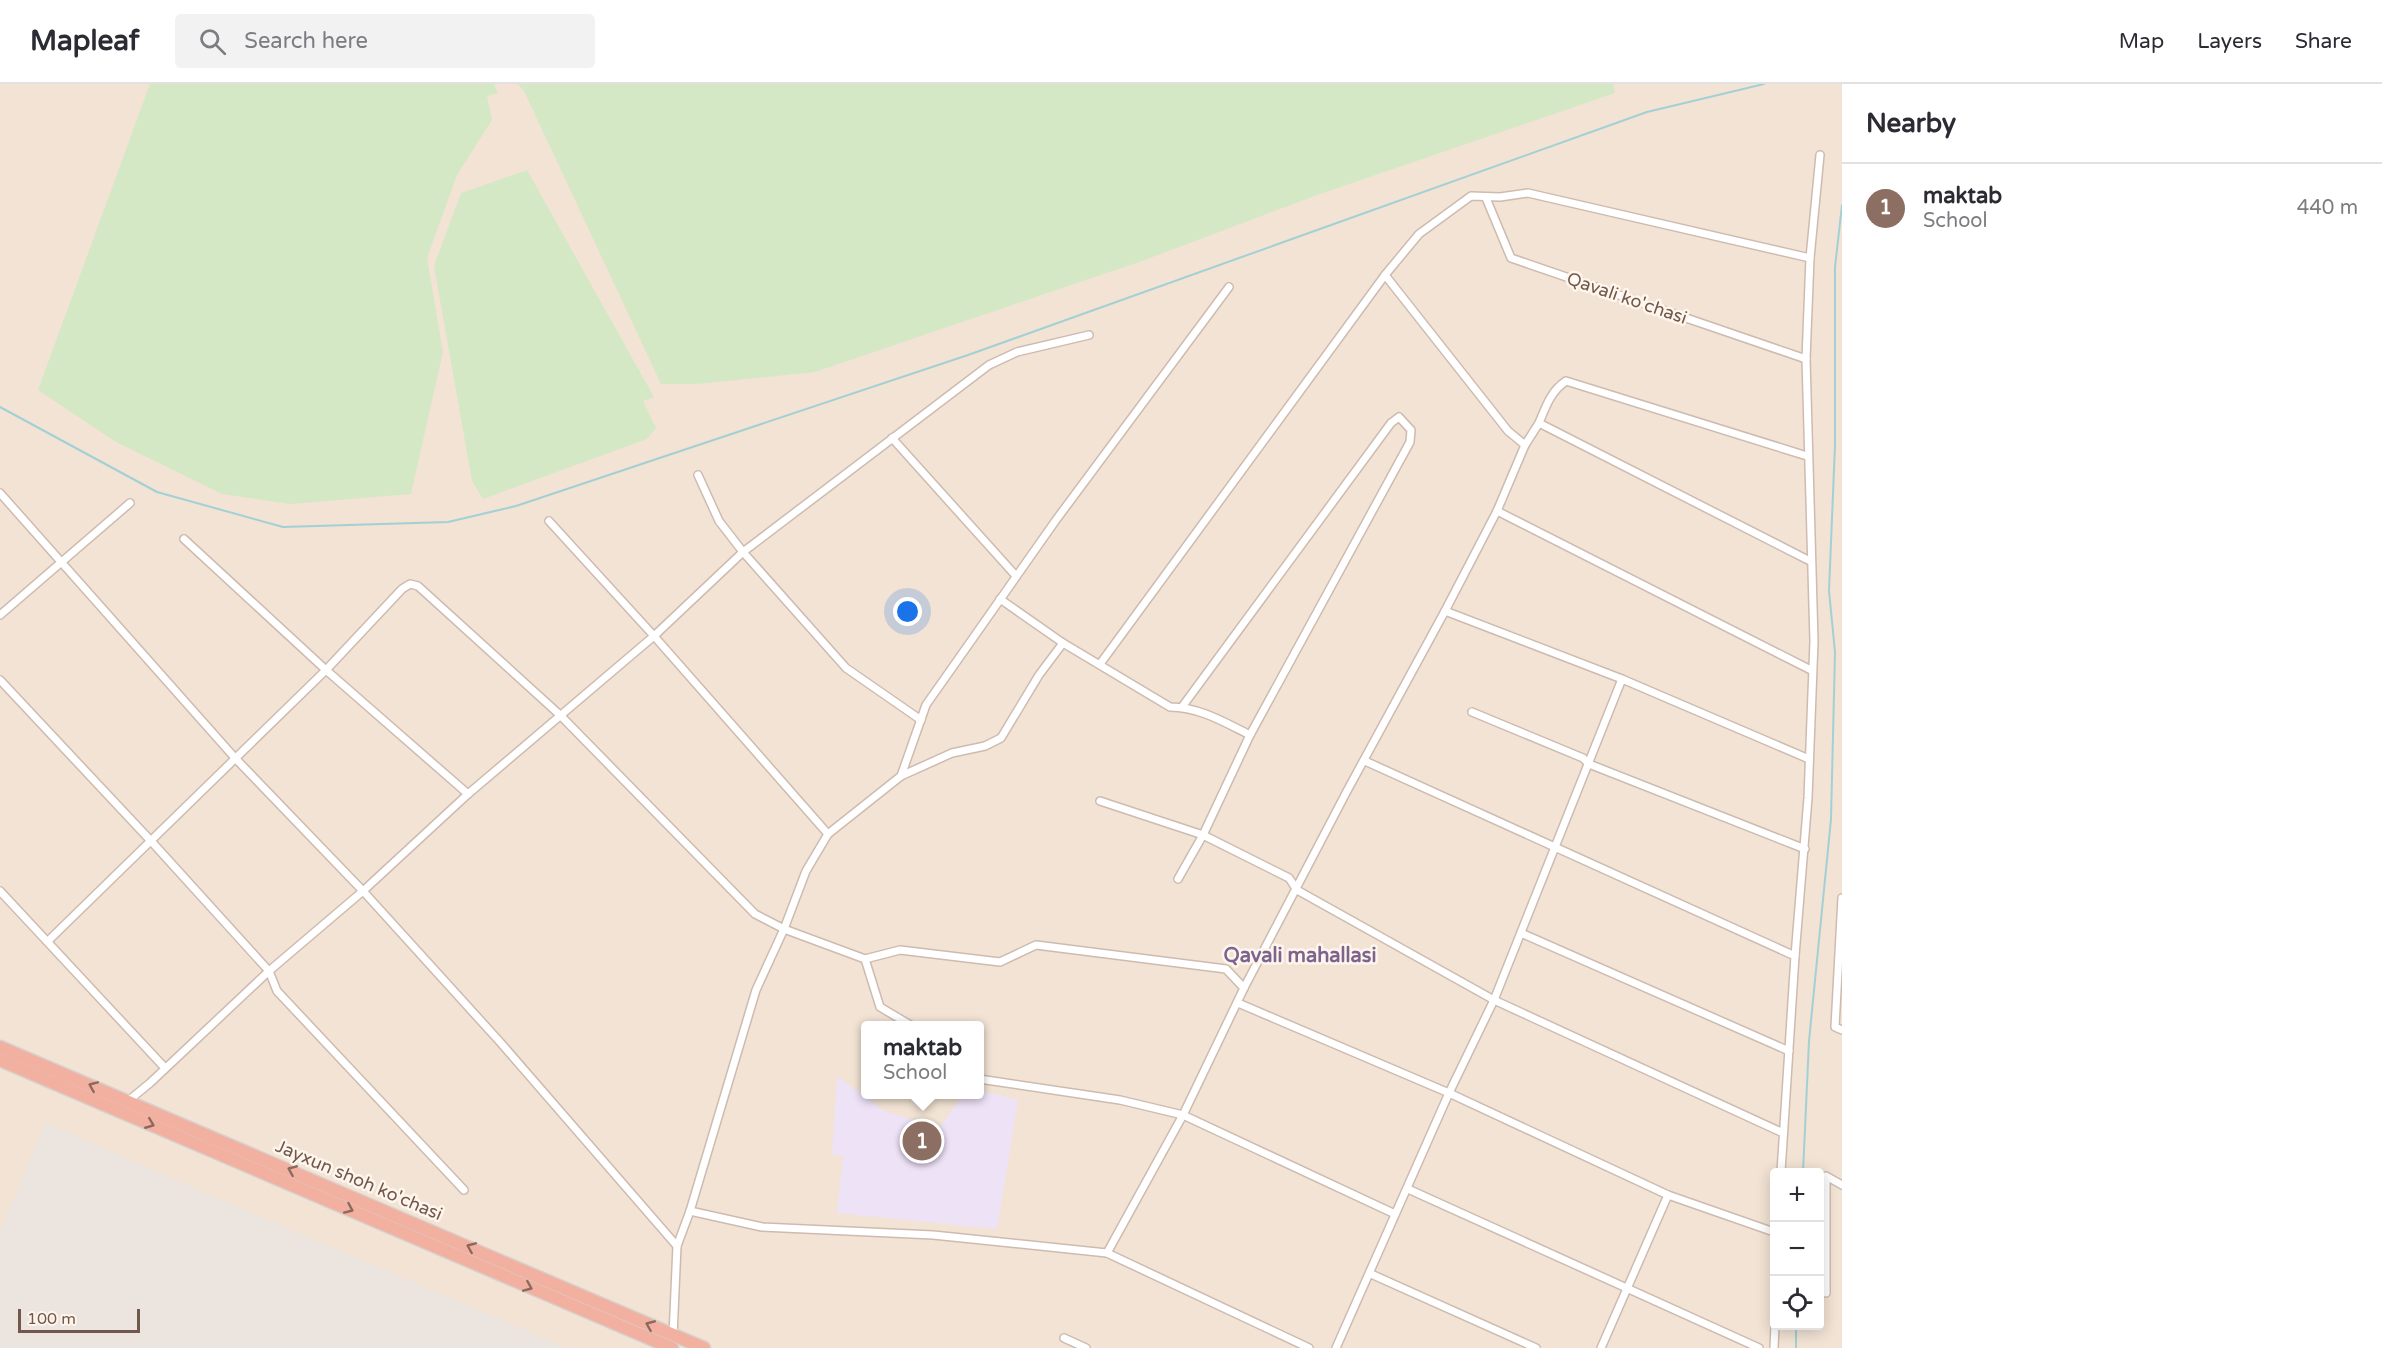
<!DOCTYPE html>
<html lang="en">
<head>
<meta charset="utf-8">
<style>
	body { margin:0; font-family:"Varela Round",sans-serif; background:#f2f2f3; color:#2b2b33 }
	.controls { position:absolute; right:18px; bottom:18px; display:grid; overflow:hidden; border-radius:6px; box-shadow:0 3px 15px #0003 }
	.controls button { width:54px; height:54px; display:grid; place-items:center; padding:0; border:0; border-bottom:2px solid #e1e1e2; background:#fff; color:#2b2b33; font:30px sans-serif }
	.scale { position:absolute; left:18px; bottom:15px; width:122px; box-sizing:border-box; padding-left:6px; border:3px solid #73574c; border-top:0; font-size:16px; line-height:21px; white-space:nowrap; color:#73574c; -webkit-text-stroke:4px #fef6ec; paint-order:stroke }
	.you { position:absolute; left:908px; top:528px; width:21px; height:21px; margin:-15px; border:4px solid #fff; border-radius:50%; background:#1a73e8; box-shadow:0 0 0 9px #1a73e833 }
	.badge { display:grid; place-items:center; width:39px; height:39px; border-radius:50%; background:#0b8043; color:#fff; font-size:20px; font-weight:700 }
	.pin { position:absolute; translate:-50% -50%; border:3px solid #fff; box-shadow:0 2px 6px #0006 }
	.popup { position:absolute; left:861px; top:937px; width:123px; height:78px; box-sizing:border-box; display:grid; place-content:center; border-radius:6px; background:#fff; filter:drop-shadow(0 2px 4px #0005); font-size:20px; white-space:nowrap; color:#7c7c81 }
	.popup b { font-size:22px; color:#2b2b33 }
	.popup::after { content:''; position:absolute; left:50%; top:100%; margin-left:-12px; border:12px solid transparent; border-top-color:#fff }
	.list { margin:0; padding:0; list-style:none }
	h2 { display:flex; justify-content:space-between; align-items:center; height:78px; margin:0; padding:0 24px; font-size:26px }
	h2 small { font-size:20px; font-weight:400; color:#7c7c81 }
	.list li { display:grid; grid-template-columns:39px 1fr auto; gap:18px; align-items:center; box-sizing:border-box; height:90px; padding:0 24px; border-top:2px solid #e1e1e2 }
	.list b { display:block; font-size:22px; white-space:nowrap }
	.list p { margin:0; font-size:20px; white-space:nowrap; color:#7c7c81 }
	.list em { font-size:20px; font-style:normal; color:#7c7c81 }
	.icon { flex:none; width:33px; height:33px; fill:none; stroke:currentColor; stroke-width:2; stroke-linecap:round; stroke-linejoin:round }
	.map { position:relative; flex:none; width:1842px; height:1264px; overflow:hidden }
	header { display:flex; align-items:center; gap:36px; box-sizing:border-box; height:84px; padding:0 30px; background:#fff; border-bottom:2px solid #e1e1e2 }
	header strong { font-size:28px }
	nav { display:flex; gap:33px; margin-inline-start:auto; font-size:21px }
	.search { width:420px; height:54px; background:#f2f2f3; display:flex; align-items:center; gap:15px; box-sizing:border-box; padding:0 21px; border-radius:6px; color:#7c7c81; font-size:22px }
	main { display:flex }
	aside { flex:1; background:#fff }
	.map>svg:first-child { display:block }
	.residential { fill:#f2e3d4; fill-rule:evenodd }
	.industrial { fill:#ebe4df }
	.education { fill:#eee2f7 }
	.green { fill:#d5e8c5 }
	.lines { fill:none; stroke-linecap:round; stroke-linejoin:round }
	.stream { stroke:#a2d0d5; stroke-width:2 }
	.street-casing { stroke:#cebbb0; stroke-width:10 }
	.highway-casing { stroke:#d8d0cd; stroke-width:15 }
	.street { stroke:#fff; stroke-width:7 }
	.highway { stroke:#f2b0a0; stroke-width:12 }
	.oneway { stroke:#8c695d }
	.labels { text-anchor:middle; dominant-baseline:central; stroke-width:5; stroke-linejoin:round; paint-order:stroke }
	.street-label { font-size:18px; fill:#73574c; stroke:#fef6ec }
	.neighbourhood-label { font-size:20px; font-weight:bold; fill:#7d648f; stroke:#fef6ec }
</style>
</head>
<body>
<header>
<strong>Mapleaf</strong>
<div class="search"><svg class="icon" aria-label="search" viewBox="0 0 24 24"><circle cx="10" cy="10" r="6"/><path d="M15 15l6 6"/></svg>Search here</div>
<nav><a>Map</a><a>Layers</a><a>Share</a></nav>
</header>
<main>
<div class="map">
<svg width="1842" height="1264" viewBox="0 0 1842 1264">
	<rect width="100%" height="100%" fill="#fbf1e6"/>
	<path class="residential" d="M0,0H1842V1264H0ZM865,942H979V1010H865ZM1774,1088H1820V1242H1774Z"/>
	<polygon class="industrial" points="46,1039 219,1115 567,1264 0,1264 0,1147"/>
	<polygon class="education" points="837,992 886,1028 940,1043 962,1011 979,1010 979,1006 1018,1016 997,1145 837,1129 843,1072 832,1071"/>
	<g class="green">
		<polygon points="150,0 494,0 498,9 487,12 492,36 457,91 427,174 443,268 411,410 290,420 222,410 116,358 38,306"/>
		<polygon points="518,0 1613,0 1615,9 1317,111 1142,177 815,288 697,300 661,300 524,7"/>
		<polygon points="527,86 654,313 643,317 656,344 647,355 483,415 472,397 434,182 461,109"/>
	</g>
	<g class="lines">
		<g class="stream">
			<polyline points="0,323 157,408 283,443 448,438 516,422 968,271 1647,28 1764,0"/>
			<polyline points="1803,1088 1809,957 1831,735 1835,568 1829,507 1835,361 1835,183 1842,121"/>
			<polyline points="1796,1264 1796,1242"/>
		</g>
		<g class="street-casing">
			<g id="street">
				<polyline points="1486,114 1511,174 1806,275"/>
				<path d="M1539,339C1546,322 1551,307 1566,297L1807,372"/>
				<polyline points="892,354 1016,492"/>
				<polyline points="1525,361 1539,339 1810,477"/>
				<polyline points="698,391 719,437 743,468 846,584 921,636"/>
				<polyline points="0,409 235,674 363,807 500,958 677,1162"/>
				<polyline points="1497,427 1811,586"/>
				<polyline points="549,437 654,552 828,750"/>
				<polyline points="184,455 326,586 468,710"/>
				<path d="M1000,515L1063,559L1170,623C1199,623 1224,638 1250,651"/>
				<polyline points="1445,527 1622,595 1809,675"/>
				<polyline points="0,531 130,419"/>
				<polyline points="1100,580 1385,191 1419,150 1471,112 1500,113 1528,109 1810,174"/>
				<polyline points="0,596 151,757 269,887 277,907 464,1106"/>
				<polyline points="1472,628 1583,674 1589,680 1805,765"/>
				<polyline points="1365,677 1795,872"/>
				<polyline points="901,692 952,669 985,662 1001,654 1039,591 1063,559"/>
				<polyline points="1100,717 1203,751 1289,794 1297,806 1494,916 1783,1049"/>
				<polyline points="1178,795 1203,751 1250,651 1410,358 1411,346 1399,333 1391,339 1182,623"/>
				<polyline points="0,807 165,984"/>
				<polyline points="1842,814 1835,943 1842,946"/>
				<polyline points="1521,849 1789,967"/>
				<polyline points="48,857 326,586 402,505 410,500 418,502 560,631 755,830 784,845 865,875 900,866 1000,878 1036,861 1226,885 1244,904"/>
				<polyline points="865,875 880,923 912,942"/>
				<polyline points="1238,919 1449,1009 1668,1111 1774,1148"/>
				<polyline points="979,995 1120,1016 1183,1031 1395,1130"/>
				<polyline points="128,1017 150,999 269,887 363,807 468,710 654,552 743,468 989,281 1017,268 1089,251"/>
				<polyline points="1781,1088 1795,872 1808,714 1814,557 1806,275 1810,174 1820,71"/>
				<polyline points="1408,1105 1759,1264"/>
				<polyline points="690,1127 762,1143 933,1151 1107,1169 1309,1264"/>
				<polyline points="1107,1169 1183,1031 1244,904 1347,707 1445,527 1497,427 1525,361 1508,347 1385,191"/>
				<polyline points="1371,1190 1536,1264"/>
				<polyline points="1826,1209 1826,1092 1842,1101"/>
				<polyline points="673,1252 677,1162 690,1127 756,906 784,845 806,787 828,750 901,692 926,621 1056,436 1229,203"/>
				<polyline points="1064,1254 1086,1264"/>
				<polyline points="1336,1264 1449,1009 1494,916 1622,595"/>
				<polyline points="1601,1264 1668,1111"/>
				<polyline points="1774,1264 1775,1242"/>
			</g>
		</g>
		<g class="highway-casing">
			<g id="highway">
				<polyline points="0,963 704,1264"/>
				<polyline points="0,976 672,1264"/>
			</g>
		</g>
		<use href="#street" class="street"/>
		<use href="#highway" class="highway"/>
	</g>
	<defs><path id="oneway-chevron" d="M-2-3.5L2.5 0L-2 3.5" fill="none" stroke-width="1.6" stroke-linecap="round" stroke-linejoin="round" transform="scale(1.5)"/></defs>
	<g class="oneway">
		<use href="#oneway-chevron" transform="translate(93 1002) rotate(-157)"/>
		<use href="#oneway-chevron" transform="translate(150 1040) rotate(22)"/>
		<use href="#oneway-chevron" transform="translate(292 1086) rotate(-157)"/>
		<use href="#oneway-chevron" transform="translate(349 1125) rotate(24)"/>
		<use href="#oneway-chevron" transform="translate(471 1163) rotate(-157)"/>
		<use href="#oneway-chevron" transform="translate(528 1203) rotate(23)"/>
		<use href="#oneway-chevron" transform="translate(650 1241) rotate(-157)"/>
	</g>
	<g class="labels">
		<g class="street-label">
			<text transform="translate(1627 214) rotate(19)">Qavali ko'chasi</text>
			<text transform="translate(359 1096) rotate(23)">Jayxun shoh ko'chasi</text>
		</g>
		<g class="neighbourhood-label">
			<text x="1300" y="872">Qavali mahallasi</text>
		</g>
	</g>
</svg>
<div class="controls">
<button>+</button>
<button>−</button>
<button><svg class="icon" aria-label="locate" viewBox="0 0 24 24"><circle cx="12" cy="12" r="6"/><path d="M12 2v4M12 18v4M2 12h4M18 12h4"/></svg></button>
</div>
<div class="scale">100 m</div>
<div class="you"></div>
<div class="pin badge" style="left:922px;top:1057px;background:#8d6e63">1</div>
<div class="popup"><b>maktab</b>School</div>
</div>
<aside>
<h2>Nearby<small></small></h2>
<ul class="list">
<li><span class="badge" style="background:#8d6e63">1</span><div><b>maktab</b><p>School</p></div><em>440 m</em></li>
</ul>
</aside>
</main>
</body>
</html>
